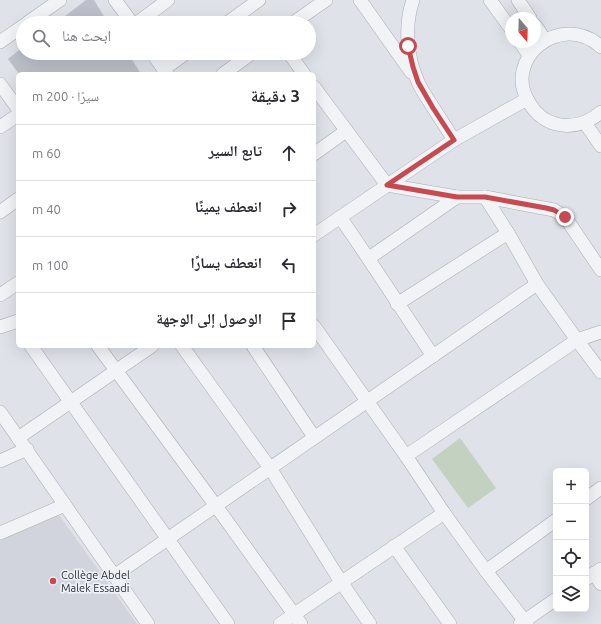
<!DOCTYPE html>
<html lang="ar">
<head>
<meta charset="utf-8">
<style>
	body { margin:0; font-family:Ubuntu,"Noto Naskh Arabic",sans-serif; background:#f2f2f3; color:#2b2b33; direction:rtl }
	.controls { position:absolute; right:12px; bottom:12px; display:grid; overflow:hidden; border-radius:6px; box-shadow:0 4px 16px #0002 }
	.controls button { width:36px; height:36px; display:grid; place-items:center; padding:0; border:0; border-bottom:1px solid #e1e1e2; background:#fff; color:#2b2b33; font:20px sans-serif }
	.compass { position:absolute; left:505px; top:12px; width:36px; height:36px; border-radius:50%; background:#fff; box-shadow:0 4px 16px #0002; rotate:161deg }
	.stop { position:absolute; width:12px; height:12px; margin:-9px; border:3px solid #c74a51; border-radius:50%; background:#fff }
	.stop.end { background:#c74a51; border-color:#fff; box-shadow:0 1px 4px #0008 }
	.list { margin:0; padding:0; list-style:none }
	h2 { display:flex; justify-content:space-between; align-items:center; height:52px; margin:0; padding:0 16px; font-size:17px }
	h2 small { font-size:13px; font-weight:400; color:#7c7c81 }
	.list li { display:grid; grid-template-columns:26px 1fr auto; gap:12px; align-items:center; box-sizing:border-box; height:56px; padding:0 16px; border-top:1px solid #e1e1e2 }
	.list b { display:block; font-size:15px; white-space:nowrap }
	.list em { font-size:13px; font-style:normal; color:#7c7c81 }
	.icon { flex:none; width:22px; height:22px; fill:none; stroke:currentColor; stroke-width:2; stroke-linecap:round; stroke-linejoin:round }
	.map { position:relative; flex:none; width:601px; height:624px; overflow:hidden; direction:ltr }
	.search { position:absolute; background:#fff; box-shadow:0 4px 16px #0002; left:16px; top:16px; width:300px; height:44px; display:flex; align-items:center; gap:10px; box-sizing:border-box; padding:0 14px; border-radius:22px; color:#7c7c81; font-size:15px }
	.panel { position:absolute; background:#fff; box-shadow:0 4px 16px #0002; left:16px; top:72px; width:300px; height:276px; border-radius:6px; direction:rtl }
	.map>svg:first-child { display:block }
	.built { fill:#d1d4dc }
	.green { fill:#c3d1c1 }
	.building { fill:#bdc0ca }
	.lines { fill:none; stroke-linecap:round; stroke-linejoin:round }
	.minor-casing { stroke:#a8acb5; stroke-width:14 }
	.minor { stroke:#f1f3f6; stroke-width:13 }
	.route { stroke:#c74a51; stroke-width:5 }
	.poi-dot { fill:#c74a51; stroke:#eef1f5; stroke-width:1.5 }
	.labels { text-anchor:middle; dominant-baseline:central; stroke-width:3.5; stroke-linejoin:round; paint-order:stroke }
	.poi-label { font-size:11px; fill:#292e3e; stroke:#eef1f5; text-anchor:start }
</style>
</head>
<body>
<div class="map">
<svg width="601" height="624" viewBox="0 0 601 624">
	<rect width="100%" height="100%" fill="#dfe2e8"/>
	<polygon class="built" points="59,515 137,624 0,624 0,538"/>
	<polygon class="green" points="460,438 496,488 468,508 432,459"/>
	<g class="building">
		<polygon points="86,0 94,0 108,23 56,23"/>
		<polygon points="23,47 23,53 128,53 141,74 19,74 8,59"/>
	</g>
	<g class="lines">
		<g class="minor-casing">
			<g id="minor">
				<polyline points="115,0 132,23"/>
				<polyline points="360,0 411,72"/>
				<path d="M413,0C404,26 407,57 418,82C420,87 424,93 427,98C436,112 445,126 454,140"/>
				<polyline points="490,0 511,29"/>
				<polyline points="518,0 530,18"/>
				<polyline points="27,23 60,0"/>
				<polyline points="137,23 168,0"/>
				<polyline points="227,23 259,0"/>
				<polyline points="293,23 326,0"/>
				<polyline points="535,25 545,40"/>
				<polyline points="0,42 23,26"/>
				<polyline points="520,42 529,55"/>
				<path d="M601,47C562,10 500,59 530,104C536,114 545,121 556,124C573,128 588,123 601,112"/>
				<polyline points="152,53 167,74"/>
				<polyline points="289,53 304,74"/>
				<polyline points="164,69 186,53"/>
				<polyline points="223,74 252,53"/>
				<polyline points="0,84 18,109"/>
				<polyline points="314,87 387,185 457,197 485,197 554,210 565,217 601,270"/>
				<polyline points="585,123 601,146"/>
				<polyline points="0,127 18,115"/>
				<polyline points="314,154 346,131"/>
				<polyline points="485,197 508,233 537,284 577,340 601,372"/>
				<polyline points="0,212 18,199"/>
				<path d="M340,217C372,263 402,310 433,356"/>
				<polyline points="314,235 454,140 527,99"/>
				<polyline points="369,258 457,197"/>
				<polyline points="0,295 18,283"/>
				<polyline points="397,304 508,233"/>
				<polyline points="314,326 406,456 444,513 486,571 527,624"/>
				<polyline points="0,327 18,321"/>
				<polyline points="31,346 228,624"/>
				<polyline points="98,346 216,506 301,624"/>
				<polyline points="182,346 270,468 341,582 370,624"/>
				<polyline points="253,346 314,437"/>
				<polyline points="0,412 148,624"/>
				<polyline points="18,438 152,346"/>
				<polyline points="406,456 577,340 601,332"/>
				<polyline points="0,461 27,449"/>
				<polyline points="586,499 601,488"/>
				<polyline points="0,533 65,505"/>
				<polyline points="394,546 450,624"/>
				<polyline points="486,571 556,520"/>
				<polyline points="594,573 601,584"/>
				<polyline points="114,576 537,284"/>
				<polyline points="586,579 601,569"/>
				<polyline points="280,624 444,513"/>
				<polyline points="520,624 556,599"/>
			</g>
		</g>
		<use href="#minor" class="minor"/>
	</g>
	<g class="lines">
		<polyline class="route" points="408,46 413,67 418,82 433,108 454,140 387,185 457,197 485,197 546,208 554,210 565,217"/>
	</g>
	<circle class="poi-dot" cx="53" cy="581" r="4"/>
	<g class="labels">
		<g class="poi-label">
			<text x="61" y="575">Collège Abdel<tspan x="61" dy="13">Malek Essaadi</tspan></text>
		</g>
	</g>
</svg>
<div class="controls">
<button>+</button>
<button>−</button>
<button><svg class="icon" aria-label="locate" viewBox="0 0 24 24"><circle cx="12" cy="12" r="6"/><path d="M12 2v4M12 18v4M2 12h4M18 12h4"/></svg></button>
<button><svg class="icon" aria-label="layers" viewBox="0 0 24 24"><path d="M12 4l9 5-9 5-9-5zM3 14l9 5 9-5"/></svg></button>
</div>
<svg class="compass" viewBox="-18 -18 36 36"><path d="M0-13l5 13h-10z" fill="#e53935"/><path d="M0 13l5-13h-10z" fill="#7c7c81"/></svg>
<div class="stop" style="left:408px;top:46px"></div>
<div class="stop end" style="left:565px;top:217px"></div>
<div class="search"><svg class="icon" aria-label="search" viewBox="0 0 24 24"><circle cx="10" cy="10" r="6"/><path d="M15 15l6 6"/></svg>ابحث هنا</div>
<section class="panel">
<h2>3 دقيقة<small>سيرًا · 200 m</small></h2>
<ul class="list">
<li><svg class="icon" aria-label="ahead" viewBox="0 0 24 24"><path d="M12 20V5M6 11l6-6 6 6"/></svg><div><b>تابع السير</b></div><em>60 m</em></li>
<li><svg class="icon" aria-label="right" viewBox="0 0 24 24"><path d="M7 20v-9h11M14 6l5 5-5 5"/></svg><div><b>انعطف يمينًا</b></div><em>40 m</em></li>
<li><svg class="icon" aria-label="left" viewBox="0 0 24 24"><path d="M17 20v-9H6M10 6l-5 5 5 5"/></svg><div><b>انعطف يسارًا</b></div><em>100 m</em></li>
<li><svg class="icon" aria-label="arrive" viewBox="0 0 24 24"><path d="M6 21V4h12l-3 4 3 4H6"/></svg><div><b>الوصول إلى الوجهة</b></div></li>
</ul>
</section>
</div>
</body>
</html>
